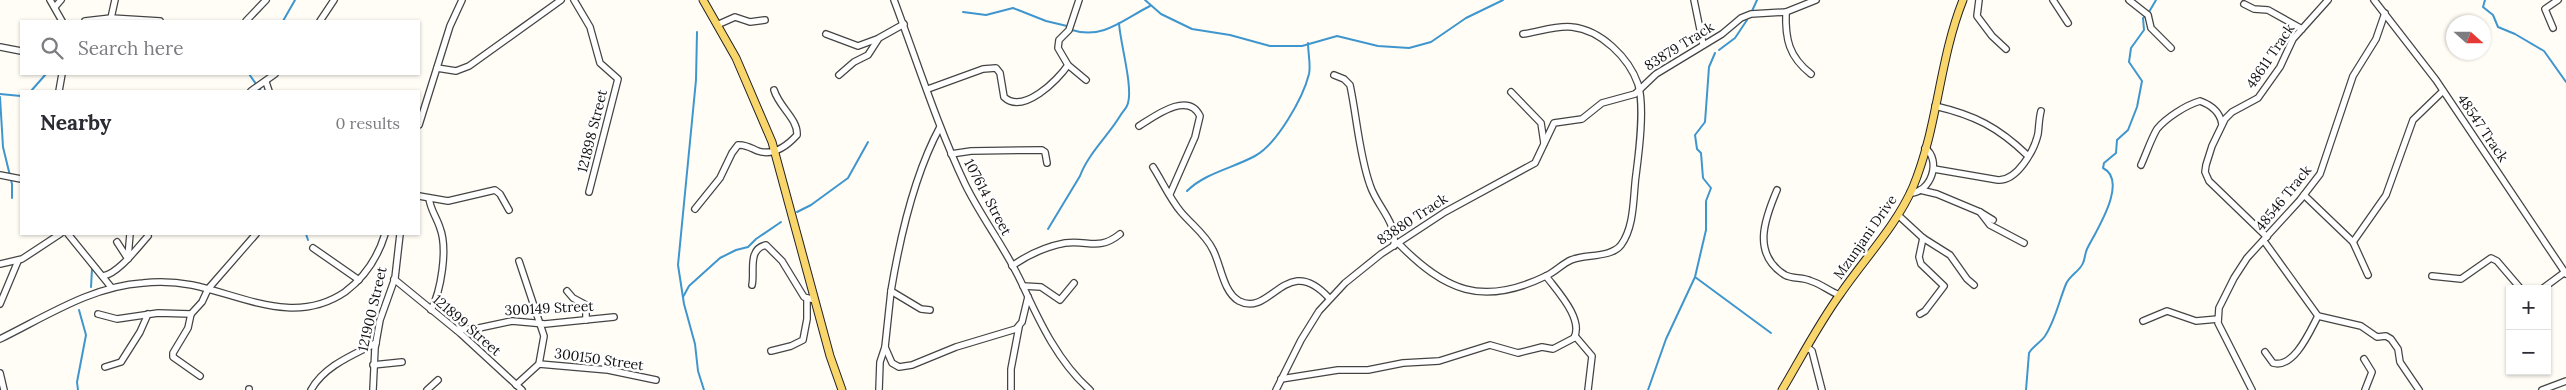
<!DOCTYPE html>
<html lang="en">
<head>
<meta charset="utf-8">
<style>
	body { margin:0; font-family:Lora,serif; background:#f2f2f3; color:#2b2b33 }
	.controls { position:absolute; right:15px; bottom:15px; display:grid; overflow:hidden; border-radius:0px; box-shadow:0 1px 4px #0004 }
	.controls button { width:45px; height:45px; display:grid; place-items:center; padding:0; border:0; border-bottom:1px solid #e1e1e2; background:#fff; color:#2b2b33; font:25px sans-serif }
	.compass { position:absolute; left:2446px; top:15px; width:45px; height:45px; border-radius:50%; background:#fff; box-shadow:0 1px 4px #0004; rotate:111deg }
	.list { margin:0; padding:0; list-style:none }
	h2 { display:flex; justify-content:space-between; align-items:center; height:65px; margin:0; padding:0 20px; font-size:21px }
	h2 small { font-size:16px; font-weight:400; color:#7c7c81 }
	.icon { flex:none; width:28px; height:28px; fill:none; stroke:currentColor; stroke-width:2; stroke-linecap:round; stroke-linejoin:round }
	.map { position:relative; flex:none; width:2566px; height:390px; overflow:hidden }
	.search { position:absolute; background:#fff; box-shadow:0 1px 4px #0004; left:20px; top:20px; width:400px; height:55px; display:flex; align-items:center; gap:12px; box-sizing:border-box; padding:0 18px; border-radius:0px; color:#7c7c81; font-size:19px }
	.panel { position:absolute; background:#fff; box-shadow:0 1px 4px #0004; left:20px; top:90px; width:400px; height:145px; border-radius:0px }
	.map>svg:first-child { display:block }
	.lines { fill:none; stroke-linecap:round; stroke-linejoin:round }
	.stream { stroke:#3f96cf; stroke-width:2 }
	.minor-casing { stroke:#444; stroke-width:8 }
	.major-casing { stroke:#222; stroke-width:9 }
	.minor { stroke:#fff; stroke-width:5.5 }
	.major { stroke:#f9d66b; stroke-width:7 }
	.labels { text-anchor:middle; dominant-baseline:central; stroke-width:5; stroke-linejoin:round; paint-order:stroke }
	.street-label { font-size:14px; fill:#111; stroke:#fff }
</style>
</head>
<body>
<div class="map">
<svg width="2566" height="390" viewBox="0 0 2566 390">
	<rect width="100%" height="100%" fill="#fffdf5"/>
	<g class="lines">
		<g class="stream">
			<polyline points="1145,0 1161,14 1192,29 1230,35 1270,46 1302,46 1337,36 1378,46 1409,48 1431,42 1466,18 1503,0"/>
			<polyline points="2485,0 2483,7 2493,15 2498,27 2515,34 2544,51 2566,82"/>
			<polyline points="1752,11 1757,0"/>
			<polyline points="963,12 986,15 1013,8 1046,21 1067,26"/>
			<polyline points="2149,12 2156,0"/>
			<polyline points="283,21 295,0"/>
			<path d="M1072,30C1103,40 1124,19 1150,6"/>
			<polyline points="697,32 696,80 678,265 684,304 695,344 698,371 704,390"/>
			<polyline points="1719,50 1735,38 1747,20"/>
			<polyline points="249,74 261,91"/>
			<polyline points="31,91 46,74"/>
			<polyline points="0,94 21,96"/>
			<polyline points="0,97 3,147 12,184 12,198"/>
			<path d="M1187,191C1205,173 1233,168 1255,156C1277,144 1303,98 1309,74C1311,65 1308,53 1308,43"/>
			<polyline points="797,212 811,205 848,178 868,142"/>
			<path d="M1048,229L1080,176C1088,154 1108,136 1120,116C1123,111 1127,108 1128,103C1133,86 1120,42 1119,23"/>
			<polyline points="306,234 308,240"/>
			<polyline points="1695,277 1771,333"/>
			<polyline points="91,287 92,269"/>
			<polyline points="683,297 689,286 720,258 736,250 748,247 756,239 781,222"/>
			<polyline points="78,390 77,382 86,335 79,310"/>
			<polyline points="1648,390 1666,339 1695,277 1706,230 1706,201 1711,188 1703,178 1701,153 1697,149 1695,135 1705,122 1709,67 1715,53"/>
			<path d="M2026,390L2029,353C2033,346 2040,343 2045,336C2055,321 2059,301 2066,284C2070,275 2080,271 2083,263C2085,259 2085,253 2087,249C2096,231 2129,181 2103,168L2104,163L2116,153L2117,140L2128,130L2137,107L2142,81L2129,62L2131,48L2144,30L2143,18L2146,16"/>
		</g>
		<g class="minor-casing">
			<g id="minor">
				<polyline points="50,0 62,21"/>
				<polyline points="574,0 590,27 600,63 618,79 589,192"/>
				<path d="M894,0C917,61 937,125 965,184C982,219 1007,250 1023,286C1040,323 1059,363 1090,390"/>
				<polyline points="1079,0 1069,30 1059,40 1058,48 1068,65 1086,80"/>
				<polyline points="1694,0 1703,44"/>
				<polyline points="1979,0 1977,16 1992,36 2006,49"/>
				<polyline points="2053,0 2068,23"/>
				<polyline points="2129,0 2148,15 2151,28 2171,48"/>
				<polyline points="2374,0 2436,80 2566,274"/>
				<polyline points="2244,4 2254,9 2268,10 2302,29"/>
				<polyline points="55,7 61,0"/>
				<path d="M1786,12C1785,39 1789,57 1811,74"/>
				<polyline points="111,18 115,0"/>
				<polyline points="85,21 111,18 160,21"/>
				<polyline points="246,21 266,0"/>
				<polyline points="320,21 334,0"/>
				<polyline points="717,25 735,17 750,22 765,20"/>
				<polyline points="2553,28 2545,9 2558,0"/>
				<polyline points="826,34 858,46 877,39"/>
				<polyline points="0,47 21,51"/>
				<polyline points="437,68 456,71 469,66 561,0"/>
				<polyline points="839,75 854,62 868,55 879,38 904,24"/>
				<path d="M1334,75L1344,79L1350,85C1357,118 1359,154 1370,185C1377,207 1397,221 1394,246"/>
				<polyline points="266,82 269,91"/>
				<path d="M928,89L983,69L996,68L1000,73L1004,97C1023,115 1058,80 1068,65"/>
				<polyline points="59,91 62,74"/>
				<polyline points="251,91 275,74"/>
				<polyline points="1511,92 1541,123 1544,143"/>
				<path d="M1935,106C1974,115 1998,127 2027,155"/>
				<polyline points="419,125 450,26 462,0"/>
				<path d="M1139,126C1155,116 1188,91 1200,116L1195,137L1170,194"/>
				<polyline points="951,154 971,151 1042,150 1045,152 1047,163"/>
				<path d="M2141,165C2146,154 2151,139 2157,129C2166,118 2186,105 2200,101C2211,105 2220,112 2222,124"/>
				<path d="M1153,167C1162,181 1170,199 1181,212C1192,225 1206,235 1213,250C1221,265 1223,292 1239,301C1271,318 1286,251 1329,298"/>
				<path d="M1934,169L1998,180C2017,181 2034,151 2038,134C2039,127 2039,118 2041,111"/>
				<polyline points="0,175 21,179"/>
				<path d="M1777,190C1765,218 1751,254 1785,275C1792,279 1803,277 1811,281C1821,284 1829,291 1839,295"/>
				<polyline points="1920,190 1937,194 1980,212 1990,225 2024,243"/>
				<path d="M1910,193C1931,193 1942,160 1925,148"/>
				<polyline points="2304,195 2353,242 2368,275"/>
				<polyline points="419,196 448,201 495,190 500,194 509,210"/>
				<path d="M429,198C430,209 437,218 440,228C448,249 441,291 431,310"/>
				<path d="M695,209L720,178L732,153L738,145C745,144 751,148 758,151C773,156 787,146 797,135C798,119 779,107 774,90"/>
				<polyline points="1980,212 1993,220"/>
				<polyline points="1898,215 1923,238 1950,255 1967,279 1974,285"/>
				<polyline points="68,234 111,287"/>
				<polyline points="2267,237 2209,181 2205,172 2206,165 2212,146 2225,119 2232,112 2258,98 2280,67 2293,39 2328,0"/>
				<polyline points="2264,241 2318,316 2361,326 2377,337 2386,336 2391,339 2398,349 2400,362 2419,390"/>
				<polyline points="117,242 128,259"/>
				<polyline points="2353,242 2386,195 2413,120 2443,91"/>
				<path d="M1398,243C1445,291 1482,307 1546,276C1555,272 1562,264 1571,260C1585,254 1611,258 1621,245C1635,226 1633,196 1636,175C1639,152 1645,106 1638,84C1629,58 1601,30 1572,27C1557,25 1538,32 1523,34"/>
				<polyline points="313,248 359,280"/>
				<polyline points="128,257 130,234"/>
				<polyline points="0,264 22,259 60,234"/>
				<path d="M1012,266C1029,254 1044,247 1065,243C1089,240 1099,251 1120,234"/>
				<path d="M103,276C118,274 138,247 148,236"/>
				<polyline points="2432,276 2461,279 2491,258 2497,261 2521,289"/>
				<polyline points="394,279 460,333 522,390"/>
				<path d="M752,285C755,272 747,249 766,245L782,261L804,297L815,300"/>
				<polyline points="1023,286 1041,287 1060,300 1074,283"/>
				<polyline points="2542,289 2565,272"/>
				<polyline points="567,291 573,298 586,305 586,320"/>
				<polyline points="891,291 885,347 892,363 899,367 912,365 956,347 1016,329 1022,322 1028,297"/>
				<polyline points="0,304 18,261"/>
				<path d="M930,310L921,309L891,291C900,237 914,175 940,127"/>
				<polyline points="98,314 117,319 158,313 191,314"/>
				<polyline points="1920,314 1925,311 1944,286 1921,264 1919,257 1923,238"/>
				<polyline points="2143,321 2167,311 2196,321 2218,319"/>
				<polyline points="457,330 479,328 512,321 545,324 614,317"/>
				<polyline points="1575,336 1592,356 1588,390"/>
				<path d="M0,339C45,317 92,286 143,283C160,281 176,282 192,285C244,296 295,326 345,292C365,277 378,257 385,234"/>
				<polyline points="1807,347 1812,351 1822,390"/>
				<polyline points="771,351 791,346 803,340 807,319 807,299"/>
				<path d="M2265,352L2273,363C2294,369 2310,331 2318,316"/>
				<polyline points="2364,359 2372,372 2365,390"/>
				<polyline points="539,364 608,370 656,380"/>
				<polyline points="373,365 402,362"/>
				<polyline points="105,367 121,362 140,332 148,314"/>
				<polyline points="0,373 4,390"/>
				<polyline points="200,376 173,357 173,353 188,328 191,314 202,302 208,289 256,234"/>
				<path d="M1281,379L1338,370H1368L1403,363L1439,361L1490,345L1518,353L1542,347L1553,349L1574,338C1584,319 1557,291 1546,276"/>
				<polyline points="516,385 539,364 544,336 519,261"/>
				<polyline points="249,389 249,390"/>
				<path d="M311,390C324,366 353,355 376,343"/>
				<polyline points="373,390 375,348 380,320 395,278 400,234"/>
				<polyline points="427,390 438,380"/>
				<polyline points="879,390 880,362 885,347"/>
				<polyline points="1011,390 1011,369 1019,327"/>
				<polyline points="1276,390 1301,340 1319,311 1345,283 1381,254 1445,212 1535,163 1554,123 1582,119 1602,103 1635,94 1656,74 1722,34 1741,18 1751,14 1786,12 1816,0"/>
				<polyline points="2252,390 2218,323 2219,308 2234,278 2247,258 2300,200 2320,174 2353,76 2376,39 2385,13"/>
				<polyline points="2542,390 2566,381"/>
			</g>
		</g>
		<g class="major-casing">
			<g id="major">
				<polyline points="703,0 736,58 772,142 830,356 842,390"/>
				<path d="M1782,390C1801,358 1819,323 1841,293C1865,258 1896,226 1913,187C1938,127 1939,60 1963,0"/>
			</g>
		</g>
		<use href="#minor" class="minor"/>
		<use href="#major" class="major"/>
	</g>
	<g class="labels">
		<g class="street-label">
			<text transform="translate(1679 46) rotate(-32)">83879 Track</text>
			<text transform="translate(2270 56) rotate(-56)">48611 Track</text>
			<text transform="translate(2483 128) rotate(56)">48547 Track</text>
			<text transform="translate(592 131) rotate(-76)">121898 Street</text>
			<text transform="translate(988 197) rotate(62)">107614 Street</text>
			<text transform="translate(2283 198) rotate(-51)">48546 Track</text>
			<text transform="translate(1412 219) rotate(-33)">83880 Track</text>
			<text transform="translate(1865 237) rotate(-55)">Mzunjani Drive</text>
			<text transform="translate(549 308) rotate(-3)">300149 Street</text>
			<text transform="translate(372 309) rotate(-77)">121900 Street</text>
			<text transform="translate(467 325) rotate(41)">121899 Street</text>
			<text transform="translate(599 359) rotate(8)">300150 Street</text>
		</g>
	</g>
</svg>
<div class="controls">
<button>+</button>
<button>−</button>
</div>
<svg class="compass" viewBox="-18 -18 36 36"><path d="M0-13l5 13h-10z" fill="#e53935"/><path d="M0 13l5-13h-10z" fill="#7c7c81"/></svg>
<div class="search"><svg class="icon" aria-label="search" viewBox="0 0 24 24"><circle cx="10" cy="10" r="6"/><path d="M15 15l6 6"/></svg>Search here</div>
<section class="panel">
<h2>Nearby<small>0 results</small></h2>
<ul class="list">
</ul>
</section>
</div>
</body>
</html>
